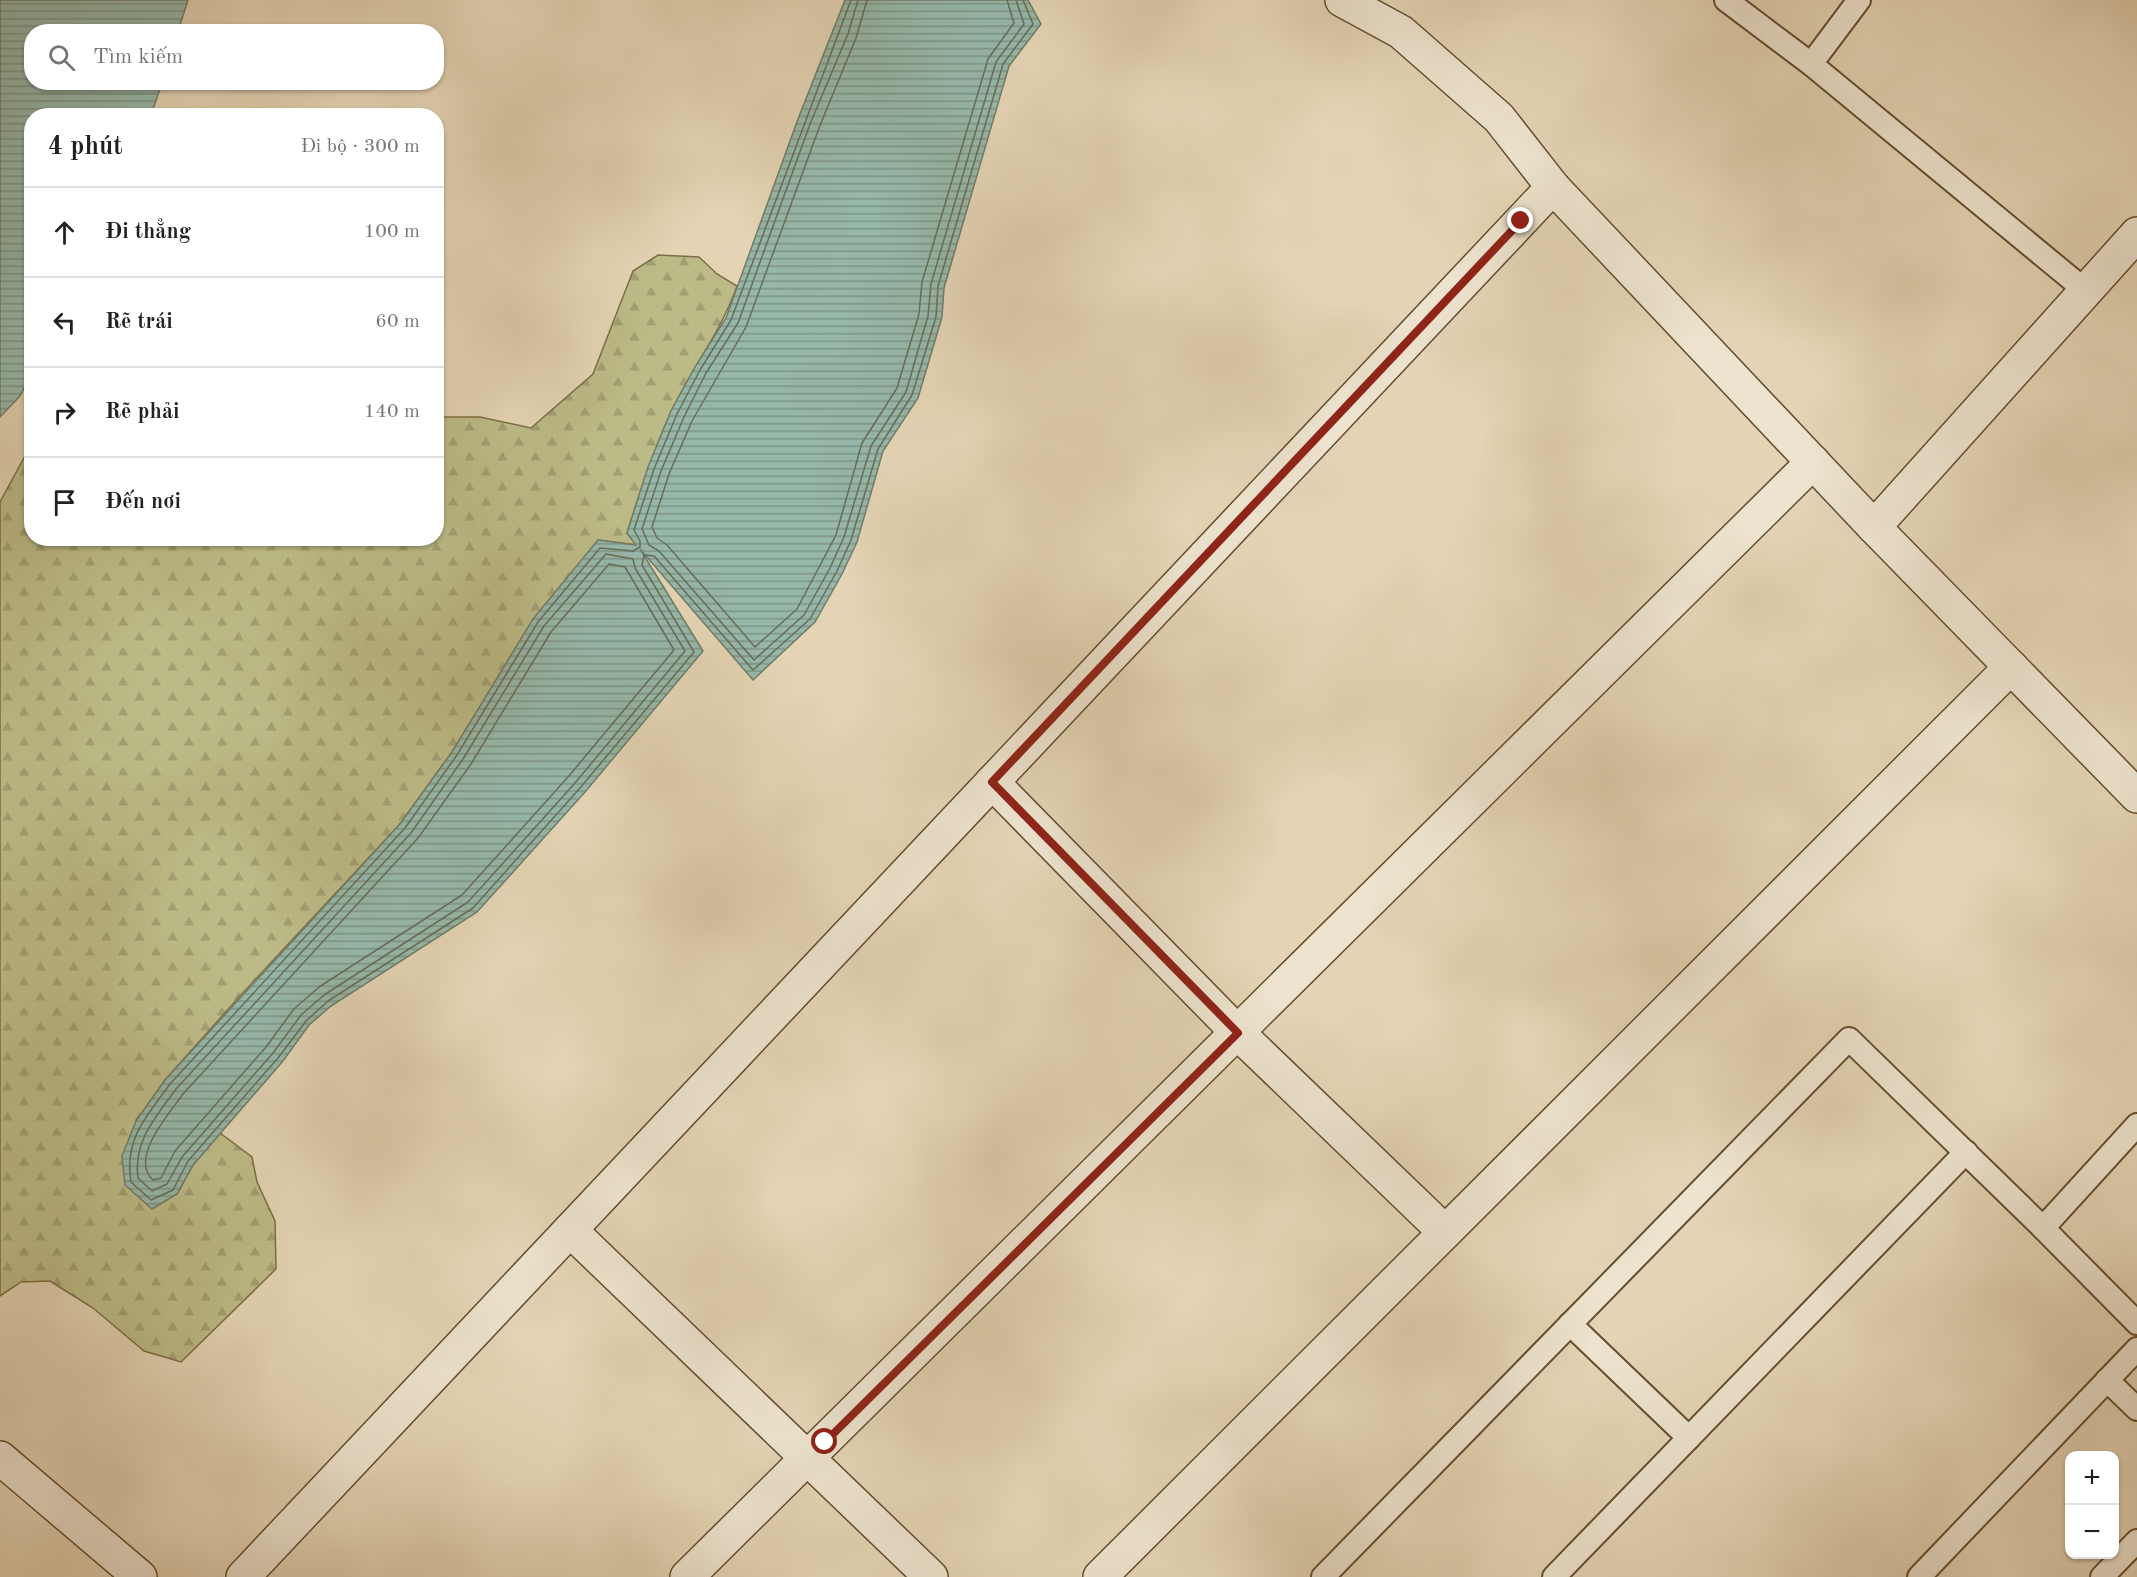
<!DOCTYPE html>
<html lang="vi">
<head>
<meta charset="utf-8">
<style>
	body { margin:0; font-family:"Old Standard TT",serif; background:#f6f6f6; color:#202124 }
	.controls { position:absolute; right:18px; bottom:18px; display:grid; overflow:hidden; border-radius:12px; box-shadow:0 2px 4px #0004 }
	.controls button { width:54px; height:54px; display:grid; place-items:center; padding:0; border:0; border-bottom:2px solid #e0e0e0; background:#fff; color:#202124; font:30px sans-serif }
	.stop { position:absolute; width:18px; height:18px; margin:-14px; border:4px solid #8f2418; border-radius:50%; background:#fff }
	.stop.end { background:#8f2418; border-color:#fff; box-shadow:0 2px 6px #0008 }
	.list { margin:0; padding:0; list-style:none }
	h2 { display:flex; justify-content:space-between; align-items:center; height:78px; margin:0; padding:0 24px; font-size:26px }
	h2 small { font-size:20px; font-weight:400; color:#757577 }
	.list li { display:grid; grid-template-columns:39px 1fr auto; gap:18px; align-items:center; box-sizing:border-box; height:90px; padding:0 24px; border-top:2px solid #e0e0e0 }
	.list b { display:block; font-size:22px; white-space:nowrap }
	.list em { font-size:20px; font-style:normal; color:#757577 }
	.icon { flex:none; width:33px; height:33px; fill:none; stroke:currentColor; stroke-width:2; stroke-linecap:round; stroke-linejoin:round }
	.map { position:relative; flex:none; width:2137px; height:1577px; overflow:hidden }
	.search { position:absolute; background:#fff; box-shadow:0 2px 4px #0004; left:24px; top:24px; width:420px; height:66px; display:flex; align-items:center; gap:15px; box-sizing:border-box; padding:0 21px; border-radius:24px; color:#757577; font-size:22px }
	.panel { position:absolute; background:#fff; box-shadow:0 2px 4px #0004; left:24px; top:108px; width:420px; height:438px; border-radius:24px }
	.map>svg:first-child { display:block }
	.forest { fill:url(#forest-firs); stroke:#7c6e44; stroke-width:1.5 }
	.water { fill:url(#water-rules); stroke:#727c66; stroke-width:1.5 }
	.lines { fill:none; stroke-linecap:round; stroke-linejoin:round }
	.shore { stroke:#686d56; stroke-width:1.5 }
	.service-casing { stroke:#654e2e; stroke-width:26 }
	.minor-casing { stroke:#654e2e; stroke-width:36 }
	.service { stroke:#ede3ce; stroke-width:22 }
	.minor { stroke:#ede3ce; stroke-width:33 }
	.route { stroke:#8f2418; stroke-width:8 }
</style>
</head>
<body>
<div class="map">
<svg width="2137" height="1577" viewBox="0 0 2137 1577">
	<defs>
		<pattern id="forest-firs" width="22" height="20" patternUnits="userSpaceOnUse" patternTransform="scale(1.5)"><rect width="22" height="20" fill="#bcbb87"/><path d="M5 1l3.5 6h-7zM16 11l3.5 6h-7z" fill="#a2a073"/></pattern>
		<pattern id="water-rules" width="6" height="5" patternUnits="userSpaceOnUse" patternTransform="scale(1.5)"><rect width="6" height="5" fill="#96b8aa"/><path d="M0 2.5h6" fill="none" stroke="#7c9588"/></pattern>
	</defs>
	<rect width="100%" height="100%" fill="#e4d4b4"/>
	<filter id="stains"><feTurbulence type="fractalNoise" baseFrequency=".00333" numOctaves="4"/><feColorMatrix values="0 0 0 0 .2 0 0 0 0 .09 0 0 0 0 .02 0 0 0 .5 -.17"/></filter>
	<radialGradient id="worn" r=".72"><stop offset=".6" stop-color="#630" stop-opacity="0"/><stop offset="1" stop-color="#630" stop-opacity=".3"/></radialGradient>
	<path class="forest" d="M658,255L699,257L717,274L737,286C721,332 692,368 671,412C653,451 640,492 627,533L637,545L598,540L513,655L452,752L400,824L239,997L165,1080L136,1121L177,1194L193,1165L220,1133L252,1157L257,1182L275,1221L276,1269L181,1362L144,1351L93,1308L50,1281L21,1282L0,1296V502L31,445L32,538H436L437,417H480L531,428L593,374L633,271Z"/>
	<g class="water">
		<polygon points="0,0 188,0 178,31 32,32 32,82 162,83 151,115 32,116 31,375 20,396 0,417"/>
		<polygon points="845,0 1028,0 1041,24 1009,66 944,288 942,317 918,398 883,451 857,542 842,574 815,622 753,680 640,549 703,651 585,792 477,912 331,1006 309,1025 283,1061 193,1165 177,1194 152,1209 125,1185 122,1156 136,1121 165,1080 400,824 452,752 533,619 598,540 636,545 627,533 648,467 671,411 695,367 726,318 798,119"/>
	</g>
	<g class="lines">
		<g class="shore">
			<path d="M851,0L731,320L700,370L677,414L654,469L634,530L640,541V547L633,551L600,548L538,622L457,755L405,828L170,1084C146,1117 124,1139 131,1182L151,1200L173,1190L188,1161L278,1058L306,1021L328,1001L473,908L580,788L694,652L642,565L644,555L654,556L753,670L810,619L837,571L851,540L878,449L912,395L936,317L938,286L1003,64L1033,24L1023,0"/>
			<polyline points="858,0 848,34 810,124 738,323 706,373 684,417 661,471 642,529 649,545 659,551 754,660 804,615 830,568 844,537 871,446 906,392 928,316 931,284 996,62 1024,24 1016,0"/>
			<polyline points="867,0 856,38 819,128 746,327 692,421 669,474 652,527 657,538 667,545 755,647 797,609 836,535 862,443 897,388 919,314 922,282 988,59 1014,23 1007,0"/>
			<path d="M606,554L633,559L635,568L685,651L575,783L468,902L324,995L301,1015L273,1053L182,1157L167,1184L152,1191L138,1178C133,1141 156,1117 176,1089L411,833L463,759L544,626Z"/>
			<path d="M609,564L625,567L674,650L568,777L462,895L319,987L294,1009L266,1047L175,1151L161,1178L153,1180C129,1158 169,1114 183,1094L418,838L471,764L551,632Z"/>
		</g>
		<g class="service-casing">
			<g id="service">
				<polyline points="1726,0 1811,64 2086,291"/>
				<polyline points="1811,64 1859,0"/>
				<polyline points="2043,1228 2137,1125"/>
				<polyline points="1570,1324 1689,1438"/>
				<polyline points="2107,1380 2137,1409"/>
				<polyline points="1323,1577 1849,1039 2043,1228 2137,1323"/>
				<polyline points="1554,1577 1966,1152"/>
				<polyline points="1919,1577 2137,1349"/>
				<polyline points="2102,1577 2137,1541"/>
			</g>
		</g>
		<g class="minor-casing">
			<g id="minor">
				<polyline points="1342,0 1401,32 1499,118 1553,187 1874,527 2137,796"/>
				<polyline points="1874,527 2137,234"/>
				<polyline points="992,782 1238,1033 1445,1232"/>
				<polyline points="570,1230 931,1577"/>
				<polyline points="0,1458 140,1577"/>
				<polyline points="243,1577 1553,187"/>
				<polyline points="687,1577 1813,462"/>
				<polyline points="1100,1577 2011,667"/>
			</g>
		</g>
		<use href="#service" class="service"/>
		<use href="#minor" class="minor"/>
	</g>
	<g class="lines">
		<polyline class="route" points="825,1442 1238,1033 992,782 1521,221"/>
	</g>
	<rect width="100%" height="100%" filter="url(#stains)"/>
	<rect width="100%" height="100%" fill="url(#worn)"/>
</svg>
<div class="controls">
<button>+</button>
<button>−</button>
</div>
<div class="stop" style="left:825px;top:1442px"></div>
<div class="stop end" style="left:1521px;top:221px"></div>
<div class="search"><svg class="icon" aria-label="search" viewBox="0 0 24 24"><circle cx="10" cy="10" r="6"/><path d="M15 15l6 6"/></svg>Tìm kiếm</div>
<section class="panel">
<h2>4 phút<small>Đi bộ · 300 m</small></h2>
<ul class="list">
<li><svg class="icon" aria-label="ahead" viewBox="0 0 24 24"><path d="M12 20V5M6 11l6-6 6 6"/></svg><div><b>Đi thẳng</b></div><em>100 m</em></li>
<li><svg class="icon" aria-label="left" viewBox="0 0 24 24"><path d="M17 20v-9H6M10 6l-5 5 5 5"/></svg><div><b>Rẽ trái</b></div><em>60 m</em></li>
<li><svg class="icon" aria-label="right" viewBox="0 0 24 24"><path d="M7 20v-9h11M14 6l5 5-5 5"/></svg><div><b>Rẽ phải</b></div><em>140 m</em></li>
<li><svg class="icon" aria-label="arrive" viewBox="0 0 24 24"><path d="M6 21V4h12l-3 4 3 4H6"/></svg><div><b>Đến nơi</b></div></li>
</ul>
</section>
</div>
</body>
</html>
